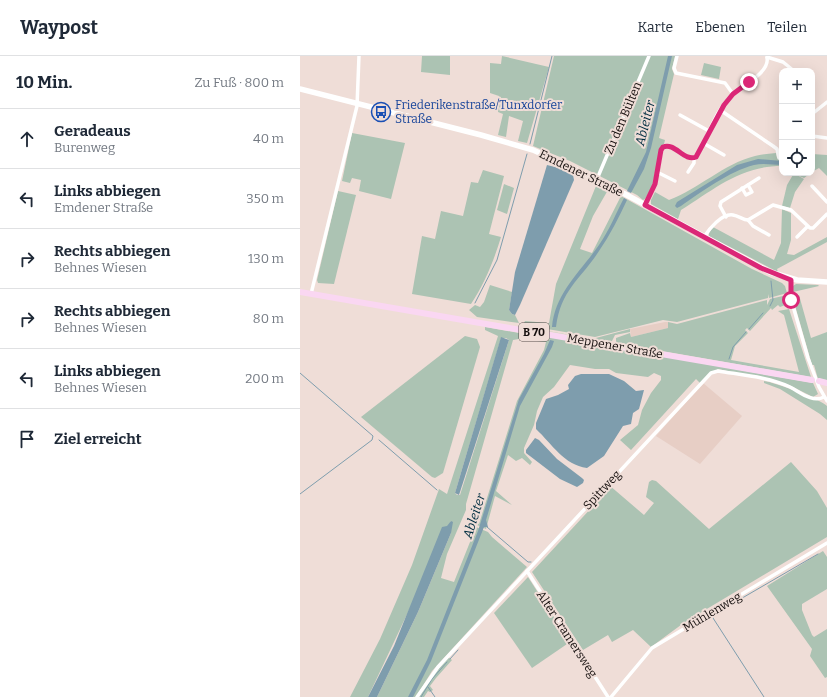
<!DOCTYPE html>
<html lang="de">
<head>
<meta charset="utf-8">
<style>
	body { margin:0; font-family:Bitter,serif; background:#f2f2f3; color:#1f2937 }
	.controls { position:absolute; right:12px; top:12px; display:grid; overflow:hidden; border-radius:8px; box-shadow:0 4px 16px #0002 }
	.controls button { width:36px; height:36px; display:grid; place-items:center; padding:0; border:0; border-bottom:1px solid #e0e1e3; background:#fff; color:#1f2937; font:20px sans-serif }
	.stop { position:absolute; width:12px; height:12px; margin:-9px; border:3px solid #db2777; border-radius:50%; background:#fff }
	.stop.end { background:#db2777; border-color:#fff; box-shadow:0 1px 4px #0008 }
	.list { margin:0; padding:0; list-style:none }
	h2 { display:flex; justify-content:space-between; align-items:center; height:52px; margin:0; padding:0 16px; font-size:17px }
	h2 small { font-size:13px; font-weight:400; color:#747a83 }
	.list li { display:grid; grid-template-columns:26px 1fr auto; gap:12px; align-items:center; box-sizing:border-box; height:60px; padding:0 16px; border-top:1px solid #e0e1e3 }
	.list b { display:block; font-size:15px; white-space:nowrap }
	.list p { margin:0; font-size:13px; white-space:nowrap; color:#747a83 }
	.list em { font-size:13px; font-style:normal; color:#747a83 }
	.icon { flex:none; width:22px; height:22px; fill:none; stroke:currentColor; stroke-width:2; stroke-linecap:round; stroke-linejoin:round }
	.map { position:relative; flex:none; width:527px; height:641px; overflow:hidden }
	header { display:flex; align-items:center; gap:24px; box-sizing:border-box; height:56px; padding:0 20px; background:#fff; border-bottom:1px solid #e0e1e3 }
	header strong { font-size:19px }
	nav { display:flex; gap:22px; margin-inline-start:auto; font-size:14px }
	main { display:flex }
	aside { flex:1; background:#fff }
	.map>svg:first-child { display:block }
	.built { fill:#e7cec5 }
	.green { fill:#acc3b3; fill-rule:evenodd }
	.water { fill:#7e9dad }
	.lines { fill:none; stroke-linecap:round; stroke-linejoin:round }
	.stream { stroke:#7e9dad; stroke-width:1 }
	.street { stroke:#fff; stroke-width:3.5 }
	.secondary { stroke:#fff; stroke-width:5.5 }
	.primary { stroke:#fad7f2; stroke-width:6 }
	.route { stroke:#db2777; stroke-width:5 }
	.labels { text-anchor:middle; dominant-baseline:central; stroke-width:4; stroke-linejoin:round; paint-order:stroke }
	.shield { fill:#efddd7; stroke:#564c4a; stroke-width:1 }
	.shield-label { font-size:11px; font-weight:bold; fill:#140e0d }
	.transit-label { font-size:12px; fill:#164399; stroke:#efddd7; text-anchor:start }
	.street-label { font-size:12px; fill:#140e0d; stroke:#efddd7 }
	.water-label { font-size:13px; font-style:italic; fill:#002e41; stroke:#efddd7 }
</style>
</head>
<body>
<header>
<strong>Waypost</strong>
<nav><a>Karte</a><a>Ebenen</a><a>Teilen</a></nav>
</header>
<main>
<aside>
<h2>10 Min.<small>Zu Fuß · 800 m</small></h2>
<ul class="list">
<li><svg class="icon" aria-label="ahead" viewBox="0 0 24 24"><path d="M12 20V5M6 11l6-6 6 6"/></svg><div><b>Geradeaus</b><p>Burenweg</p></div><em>40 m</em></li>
<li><svg class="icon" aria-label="left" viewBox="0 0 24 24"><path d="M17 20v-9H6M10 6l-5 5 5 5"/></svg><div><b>Links abbiegen</b><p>Emdener Straße</p></div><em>350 m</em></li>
<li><svg class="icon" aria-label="right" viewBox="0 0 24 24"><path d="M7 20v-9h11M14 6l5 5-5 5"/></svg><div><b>Rechts abbiegen</b><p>Behnes Wiesen</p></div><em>130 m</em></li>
<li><svg class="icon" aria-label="right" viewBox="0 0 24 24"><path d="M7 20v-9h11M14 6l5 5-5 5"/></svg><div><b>Rechts abbiegen</b><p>Behnes Wiesen</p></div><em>80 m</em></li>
<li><svg class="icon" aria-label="left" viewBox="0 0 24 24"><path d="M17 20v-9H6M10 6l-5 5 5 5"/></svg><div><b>Links abbiegen</b><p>Behnes Wiesen</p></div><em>200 m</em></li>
<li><svg class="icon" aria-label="arrive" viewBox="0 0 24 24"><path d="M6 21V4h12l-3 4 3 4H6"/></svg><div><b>Ziel erreicht</b></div></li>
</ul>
</aside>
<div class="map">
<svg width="527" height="641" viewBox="0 0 527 641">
	<rect width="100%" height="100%" fill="#efddd7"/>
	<g class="built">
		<polygon points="365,266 368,266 368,272 331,281 330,273"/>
		<polygon points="403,327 442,360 400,408 356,380"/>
	</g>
	<g class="green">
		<polygon points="122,0 150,0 150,19 121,16"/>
		<polygon points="202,0 249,11 227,87 218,85 223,65 209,60 206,81 198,79 203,58 198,56 199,40 190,37 190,7 201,8"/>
		<polygon points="254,0 375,0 372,13 374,18 359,82 365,84 364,88 360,91 352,132 345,143 343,144 337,139 270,105 233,90"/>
		<polygon points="404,7 421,11 419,23 401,19"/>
		<polygon points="52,77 105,87 91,143 59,135 61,124 52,122 50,127 42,125"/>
		<path d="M476,97L477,102H482V110C440,110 415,133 381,154L378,163L351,148V144L355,136L369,144C399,133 423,108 455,100C462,98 469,98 476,97Z"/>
		<polygon points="512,98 527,99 527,120 519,112 512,116"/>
		<path d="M183,114L204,120L189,178L201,181C194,204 185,227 171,248L112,238L122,180L135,183L141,155L163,160L171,126L178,127Z"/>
		<polygon points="494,117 511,117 504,122 497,119 504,123 495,136 490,152 482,150 487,129"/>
		<polygon points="204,128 214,132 207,158 197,154"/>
		<polygon points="296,130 308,134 293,160 280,193 292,197 321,140 452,213 482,227 485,230 487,237 469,242 468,238 468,242 377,266 363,264 295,281 223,269 225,265 249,267 256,228"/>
		<polygon points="38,135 56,139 34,228 18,227 17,224"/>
		<polygon points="482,153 491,157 491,184 487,198 494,199 527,181 527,186 477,213 478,216 409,180 409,177 413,171 474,204 481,187"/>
		<polygon points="496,228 518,229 519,230 493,236 493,230"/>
		<polygon points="190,229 212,236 209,254 212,258 215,259 219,267 177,261 169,254 175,249 180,251 184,246"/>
		<polygon points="487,239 488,248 480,251 478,249 472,254 471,252 450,275 447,272 445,274 448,277 435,290 431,304 499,316 484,259 478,255 489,253 511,321 316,287 316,282 330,277 331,281 368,272 368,266 377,268 467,244 467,249 470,243"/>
		<polygon points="492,239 499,239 511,282 527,276 527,324 518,323 514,309 512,309"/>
		<polygon points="220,270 292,283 330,273 330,276 315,279 311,287"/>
		<path d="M185,271L219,277L220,275L513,327L518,338L513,341L489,329L418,313L400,327L396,323L331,394L320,384L338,369L342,354L351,337L361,324V320L354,317L348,321L316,317L309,313H295L270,309L254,331L243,341L237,355L234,369L224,392V397L232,406L230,409L222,402L216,405L208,399L196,435L212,449L195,440L186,473L177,469L173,465L179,468L217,345L244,294L246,286L219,283L213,284L166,448V454L147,498L141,522L154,526L176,471L188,476L192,481L227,511L132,615L116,641H77L118,556L151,477V465L68,641H50L80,583L112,509L139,433L147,438L198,280L185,274ZM201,282H206L209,284L160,439H157L155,437Z"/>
		<polygon points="165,280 177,283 180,291 143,417 135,422 132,421 61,361"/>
		<path d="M464,325C474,326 522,344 527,350V364L520,358L480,333L464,327Z"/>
		<polygon points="491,406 517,435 527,452 527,481 385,566 351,591 333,574 312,586 308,579 283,594 232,516 294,449 309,429 344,459 354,447 346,441 349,426 352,424 356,425 409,473"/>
		<polygon points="523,495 527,501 527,533 502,548 502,554 512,579 514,581 527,573 527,621 525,622 510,600 512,593 467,530"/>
		<polygon points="228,521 270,586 232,612 194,557"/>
		<polygon points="148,601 152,604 136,622 130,630 133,634 130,636 128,635 124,641 119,641 127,627"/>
	</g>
	<g class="water">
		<polygon points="368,0 372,0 351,92 344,113 331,137 327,135 346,96"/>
		<path d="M458,103L482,105V109C473,109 463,107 454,109C430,115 401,136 381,150L377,152L375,150L377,146L437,109Z"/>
		<polygon points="247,109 263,113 273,119 274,124 220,249 215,259 212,258 209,254 215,216"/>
		<path d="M324,142L327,144C319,161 310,179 299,195C281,223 261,233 256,271H252C255,237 281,215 299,189C309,175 316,157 324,142Z"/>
		<polygon points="201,281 209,284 159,439 155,437"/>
		<polygon points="250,284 254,285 252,291 220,350 186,464 188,471 184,471 131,605 113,641 108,641 127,604 178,475 219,343 244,298"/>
		<path d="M281,318H309L324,325L336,335L344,334L339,353L333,357L331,368L323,370L304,400L287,412C264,409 252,388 236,373V367L246,343L258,339L269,333L268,329L275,320Z"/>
		<polygon points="235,382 239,384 257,403 282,422 284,424 283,427 277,431 260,423 226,397 226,394"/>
		<polygon points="151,465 153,466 151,477 118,556 77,641 68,641 94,590 142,471 147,470"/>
	</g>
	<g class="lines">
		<g class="stream">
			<polyline points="230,88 252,0"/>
			<polyline points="175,247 197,204 227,98"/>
			<polyline points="470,250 473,244 471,225"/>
			<polyline points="449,273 463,257"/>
			<polyline points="429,303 433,291 446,276"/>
			<polyline points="0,317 73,380 72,384 0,438"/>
			<polyline points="79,384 137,434"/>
			<polyline points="187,471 228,506 231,506"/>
			<polyline points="150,603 158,594"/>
			<polyline points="128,631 135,641"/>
			<polyline points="121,641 132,623 147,606"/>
			<polyline points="464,641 413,562 413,559 518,498"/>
		</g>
		<g class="street">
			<polyline points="377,0 374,12 376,17 425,27 433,38"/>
			<polyline points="467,1 483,6 494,15"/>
			<polyline points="420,54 473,90 477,93 479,102"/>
			<polyline points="512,58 527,46"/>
			<polyline points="380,59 409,75"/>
			<polyline points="512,80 527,82"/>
			<polyline points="403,87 424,99"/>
			<polyline points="357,116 375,125"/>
			<polyline points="388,116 394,107 394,102"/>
			<polyline points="297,123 349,0"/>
			<polyline points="512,130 527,146"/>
			<polyline points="442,132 446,139 452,136 448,129"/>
			<path d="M345,149L355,128L362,92L365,90C375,89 386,105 396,101C408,82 414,56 431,40C440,31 470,17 467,2"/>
			<polyline points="426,161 420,150 421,146 459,122"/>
			<polyline points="448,164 453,170 469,179"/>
			<path d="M404,181C409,173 422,157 433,159C439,160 443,164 448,164L473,149L491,154L510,172H513L527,158"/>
			<polyline points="497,181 507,171"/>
			<polyline points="491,223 491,243 508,302 519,331 527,345"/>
			<polyline points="11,238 57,50 59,0"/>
			<polyline points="227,515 308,641"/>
			<path d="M117,641L138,611L411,317L418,315C442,319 468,321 490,331C500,336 512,347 524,341"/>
			<polyline points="311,641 352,592 527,487"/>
		</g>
		<polyline class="secondary" points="0,33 181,79 233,94 297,123 470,216 497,224 527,226"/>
		<g class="primary">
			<polyline points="0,236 512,324"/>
			<polyline points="519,325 527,327"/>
		</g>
	</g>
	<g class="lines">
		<path class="route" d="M449,26L433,38L424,49L396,101C384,106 375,86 363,91L361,94L355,128L345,149L461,212L491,224V244"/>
	</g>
	<defs>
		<g id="bus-ring" transform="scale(1)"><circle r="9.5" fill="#efddd7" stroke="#1a4fb4" stroke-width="1.5"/><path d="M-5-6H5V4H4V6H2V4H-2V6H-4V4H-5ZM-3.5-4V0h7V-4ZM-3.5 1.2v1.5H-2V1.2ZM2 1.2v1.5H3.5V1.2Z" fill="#1a4fb4"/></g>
	</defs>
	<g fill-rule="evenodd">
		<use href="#bus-ring" x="81" y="56"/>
	</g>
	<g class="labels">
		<rect class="shield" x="219" y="267" width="30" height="18" rx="3"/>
		<g class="shield-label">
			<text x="234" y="276">B 70</text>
		</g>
		<g class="transit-label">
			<text x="95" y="49">Friederikenstraße/Tunxdorfer<tspan x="95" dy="14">Straße</tspan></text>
		</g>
		<g class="street-label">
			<text transform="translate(323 62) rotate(-67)">Zu den Bülten</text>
			<text transform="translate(281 117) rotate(26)">Emdener Straße</text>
			<text transform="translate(315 290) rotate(10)">Meppener Straße</text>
			<text transform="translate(302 434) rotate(-47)">Spittweg</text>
			<text transform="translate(412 556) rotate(-31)">Mühlenweg</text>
			<text transform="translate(267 578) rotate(57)">Alter Cramersweg</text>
		</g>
		<g class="water-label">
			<text transform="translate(345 67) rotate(-76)">Ableiter</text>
			<text transform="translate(174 460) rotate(-72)">Ableiter</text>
		</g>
	</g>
</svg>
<div class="controls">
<button>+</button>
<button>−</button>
<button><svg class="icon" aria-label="locate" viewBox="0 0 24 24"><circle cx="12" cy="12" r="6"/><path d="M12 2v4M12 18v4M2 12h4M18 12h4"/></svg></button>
</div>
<div class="stop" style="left:491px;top:244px"></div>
<div class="stop end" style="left:449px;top:26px"></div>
</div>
</main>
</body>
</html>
